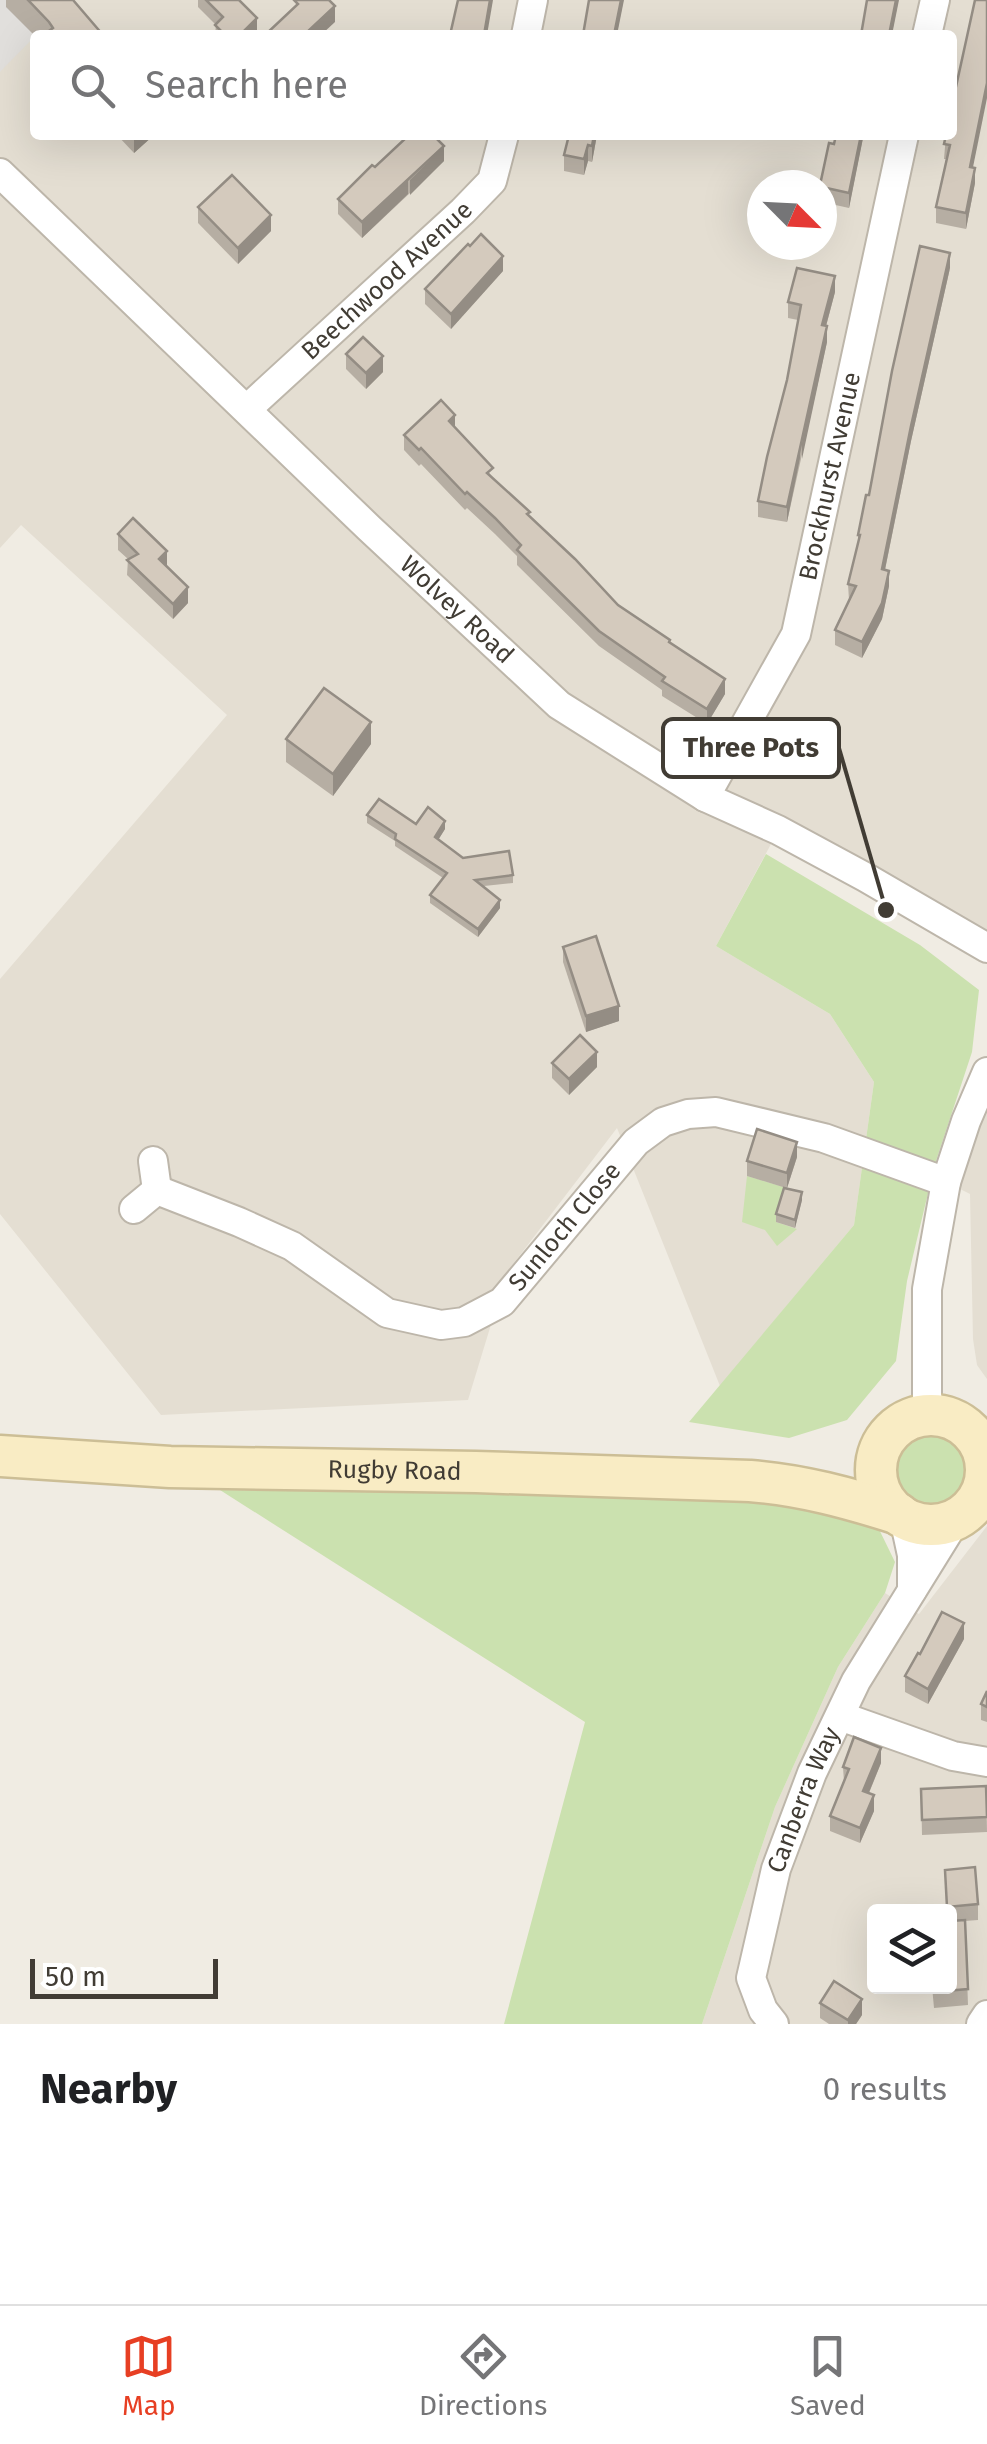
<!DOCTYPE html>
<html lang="en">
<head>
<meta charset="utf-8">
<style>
	body { margin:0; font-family:"Fira Sans",sans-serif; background:#f2f2f2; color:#202124 }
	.controls { position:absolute; right:30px; bottom:30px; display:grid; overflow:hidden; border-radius:10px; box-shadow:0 10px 40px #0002 }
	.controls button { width:90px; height:90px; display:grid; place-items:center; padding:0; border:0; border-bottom:2px solid #e0e0e0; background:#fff; color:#202124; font:50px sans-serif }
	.compass { position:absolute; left:747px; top:170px; width:90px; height:90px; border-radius:50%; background:#fff; box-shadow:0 10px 40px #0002; rotate:114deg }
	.scale { position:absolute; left:30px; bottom:25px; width:188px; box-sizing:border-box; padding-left:10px; border:5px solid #413c34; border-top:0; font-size:28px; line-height:35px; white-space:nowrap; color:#413c34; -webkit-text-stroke:8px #fff; paint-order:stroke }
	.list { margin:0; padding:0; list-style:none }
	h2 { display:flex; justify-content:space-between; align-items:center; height:130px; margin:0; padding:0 40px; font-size:42px }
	h2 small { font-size:32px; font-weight:400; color:#757577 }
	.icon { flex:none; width:55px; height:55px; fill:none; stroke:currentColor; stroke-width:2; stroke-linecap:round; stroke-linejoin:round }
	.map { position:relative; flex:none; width:987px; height:2024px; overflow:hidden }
	.search { position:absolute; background:#fff; box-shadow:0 10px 40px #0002; left:30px; right:30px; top:30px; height:110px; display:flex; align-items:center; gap:25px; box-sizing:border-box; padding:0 35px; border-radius:10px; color:#757577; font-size:38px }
	.sheet { height:280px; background:#fff }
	nav { display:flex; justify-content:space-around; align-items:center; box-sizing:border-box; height:140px; border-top:2px solid #e0e0e0; background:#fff; font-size:28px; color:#757577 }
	nav a { display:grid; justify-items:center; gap:5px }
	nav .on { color:#e73f23 }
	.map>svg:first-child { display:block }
	.residential { fill:#e4ded2; fill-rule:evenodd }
	.green { fill:#cbe1af }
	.parking { fill:#e1dfdc }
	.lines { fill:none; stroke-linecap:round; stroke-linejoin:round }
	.minor-casing { stroke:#bdb6aa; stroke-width:32 }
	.secondary-casing { stroke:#ccbe96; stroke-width:45 }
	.minor { stroke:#fff; stroke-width:28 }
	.secondary { stroke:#f9ecc4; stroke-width:40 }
	.wall { fill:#b6aea3 }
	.shaded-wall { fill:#948d84 }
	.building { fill:#d4cabd; stroke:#948d84; stroke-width:2.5 }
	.labels { text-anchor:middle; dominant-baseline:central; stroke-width:8; stroke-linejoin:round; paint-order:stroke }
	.street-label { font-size:25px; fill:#413c34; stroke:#fff }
	.leader { fill:none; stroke:#413c34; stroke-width:4 }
	.callout-dot { fill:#413c34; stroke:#fff; stroke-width:4 }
	.callout { fill:#fff; stroke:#413c34; stroke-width:4 }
	.callout-label { font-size:28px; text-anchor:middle; font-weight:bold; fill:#413c34 }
</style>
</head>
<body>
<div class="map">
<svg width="987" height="2024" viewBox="0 0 987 2024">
	<rect width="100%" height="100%" fill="#f0ece3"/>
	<g class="residential">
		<path d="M0,0H987V948L778,831L716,946L830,1014L874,1082L854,1225L720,1386L617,1128L507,1272L468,1400L161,1415L0,1214V979L227,715L21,525L0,548ZM35,35H952V135H35ZM762,185H822V245H762Z"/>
		<polygon points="987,1072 987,1379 977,1365 973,1339 970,1194 946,1182"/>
		<path d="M987,1526V2024H702L775,1807L838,1667L885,1593L919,1614ZM874,1912H950V1986H874Z"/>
	</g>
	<g class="green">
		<polygon points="766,854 920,945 979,990 972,1052 935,1164 907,1281 896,1361 847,1420 789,1438 689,1422 854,1225 874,1082 830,1014 716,946"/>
		<polygon points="747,1176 787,1188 776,1222 797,1229 777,1246 765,1230 742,1222"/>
		<path d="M924,1434C956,1437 979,1455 969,1490C955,1538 885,1521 890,1471C892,1450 906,1440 924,1434Z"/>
		<polygon points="220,1490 659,1493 817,1502 874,1519 895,1562 885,1593 838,1667 775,1807 702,2024 504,2024 585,1722"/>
	</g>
	<polygon class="parking" points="0,0 6,0 35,36 0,72"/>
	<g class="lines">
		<g class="minor-casing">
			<g id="minor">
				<polyline points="526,35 533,0"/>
				<polyline points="927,35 935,0"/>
				<path id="s1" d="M0,173L369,528L559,705L705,797L778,830L865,877L987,948"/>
				<path id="s2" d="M247,409L463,211L492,181L504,135"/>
				<path id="s3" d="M705,797L796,634L904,135"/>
				<path id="s4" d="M157,1190L239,1222L292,1246L387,1313L441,1325L464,1322L502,1302L636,1142L663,1122L688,1114L716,1112L824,1138L946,1182"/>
				<polyline points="134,1209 157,1190 153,1161"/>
				<polyline points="930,1414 927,1395 927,1289 946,1182 966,1121 987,1072"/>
				<polyline points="904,1518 912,1555 912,1590"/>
				<polyline points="840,1716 953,1756 987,1762"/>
				<path id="s5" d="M774,2024L763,2010L751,1978L776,1869L812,1773L856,1681L957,1518"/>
				<polyline points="981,2024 987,2015"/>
			</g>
		</g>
		<g class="secondary-casing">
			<g id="secondary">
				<circle cx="931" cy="1470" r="55"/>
				<path id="s6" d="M0,1456L170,1467L476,1472L750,1481C802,1485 849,1498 899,1514"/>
			</g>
		</g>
		<use href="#minor" class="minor"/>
		<use href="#secondary" class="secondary"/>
	</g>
	<g class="wall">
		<polygon points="6,0 73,0 103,35 35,36 6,7"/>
		<polygon points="198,0 239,0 257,33 255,35 215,35 216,25 198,7"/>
		<polygon points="117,135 154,135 134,153"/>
		<polygon points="569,135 597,135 592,162 588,161 584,175 564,171 564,155"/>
		<polygon points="836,135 871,135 870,139 863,138 849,208 822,202 822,185"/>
		<polygon points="946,135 973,168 975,183 966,229 936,223 936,207 946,159 944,159"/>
		<polygon points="444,161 362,238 338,214 338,199 375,167"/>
		<polygon points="198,207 271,231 238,264 198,223"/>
		<polygon points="950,268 911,441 885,570 889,586 882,619 862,658 835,645 835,630 849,600 848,584 858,545 858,535 869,495"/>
		<polygon points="503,271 451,329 425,304 425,289"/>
		<polygon points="835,292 826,326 827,342 787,522 758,517 758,501 787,380 798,320 788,318 788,302"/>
		<polygon points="346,354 383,372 366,389 346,369"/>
		<polygon points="455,428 493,478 618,605 670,643 725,694 707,724 662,696 662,690 599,646 517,565 517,556 495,534 467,508 465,510 421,464 419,466 404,450 404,435"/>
		<polygon points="118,534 167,566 188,603 173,619 127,575 128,559 118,550"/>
		<polygon points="286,739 371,744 333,796 286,762"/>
		<polygon points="367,815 445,829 438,840 463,858 513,875 513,883 484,886 500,908 478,937 430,903 430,895 443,878 395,846 395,841 367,823"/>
		<polygon points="563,947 619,1021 586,1032 563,962"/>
		<polygon points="552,1063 597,1067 569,1095 552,1078"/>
		<polygon points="797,1157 787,1188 802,1200 795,1228 776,1222 776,1214 786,1188 747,1176 747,1161"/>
		<polygon points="964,1639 928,1704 905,1692 905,1676"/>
		<polygon points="987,1691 987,1722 981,1720 981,1704"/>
		<polygon points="881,1763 869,1793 874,1811 860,1843 830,1831 830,1816 844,1782 843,1767"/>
		<polygon points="986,1786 987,1832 922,1835 921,1789"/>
		<polygon points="945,1870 978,1904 978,1920 965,1921 968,2005 934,2008 932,1986 950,1986 950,1912 947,1912"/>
		<polygon points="820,2003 862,2015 856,2024 829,2024 820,2018"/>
	</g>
	<g class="shaded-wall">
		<polygon points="490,0 493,0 487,35 484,35"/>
		<polygon points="621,0 624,0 617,35 614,35"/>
		<polygon points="896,0 899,0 892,35 889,35"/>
		<polygon points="335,6 335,22 321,35 304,35"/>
		<polygon points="257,18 257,33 255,35 240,35"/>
		<polygon points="987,83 987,98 970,182 970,167"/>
		<polygon points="134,135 154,135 134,153"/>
		<polygon points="594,135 597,135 592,162 592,146"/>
		<polygon points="861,135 863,135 863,138 849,208 849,193"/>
		<polygon points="588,145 588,161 584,175 584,159"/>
		<polygon points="444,146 444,161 410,195 410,180"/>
		<polygon points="975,168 975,183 966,229 966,213"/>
		<polygon points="408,178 408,194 362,238 362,222"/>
		<polygon points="271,215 271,231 238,264 238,248"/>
		<polygon points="950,253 950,268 911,441 882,584 882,569 911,426"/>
		<polygon points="503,256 503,271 451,329 451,314"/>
		<polygon points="835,276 835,292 822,341 822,325"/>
		<polygon points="827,326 827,342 802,459 802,443"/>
		<polygon points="383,356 383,372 366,389 366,373"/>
		<polygon points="455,415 455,430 449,421"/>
		<polygon points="800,443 800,458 787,522 787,507"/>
		<polygon points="167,551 167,566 159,575 159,559"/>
		<polygon points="889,571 889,586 882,619 862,658 862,642"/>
		<polygon points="188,587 188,603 173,619 173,604"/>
		<polygon points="725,679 725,694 707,724 707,709"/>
		<polygon points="371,722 371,744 333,796 333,774"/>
		<polygon points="445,821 445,829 435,845 435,837"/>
		<polygon points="500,900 500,908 478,937 478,929"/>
		<polygon points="619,1006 619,1021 586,1032 586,1016"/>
		<polygon points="597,1052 597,1067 569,1095 569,1079"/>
		<polygon points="797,1142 797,1157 787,1188 787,1173"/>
		<polygon points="802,1192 802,1200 795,1228 795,1220"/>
		<polygon points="964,1623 964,1639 928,1704 928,1689"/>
		<polygon points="881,1748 881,1763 863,1807 863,1791"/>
		<polygon points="874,1795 874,1811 860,1843 860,1828"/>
		<polygon points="862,1999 862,2015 856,2024 848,2024 848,2020"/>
	</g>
	<g class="building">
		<polygon points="28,0 73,0 103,35 53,35 49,31 53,28 49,22"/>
		<polygon points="206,0 239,0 257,18 240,35 225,35 215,25 223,17"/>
		<polygon points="294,0 329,0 335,6 304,35 265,35 298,4"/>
		<polygon points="458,0 490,0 484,35 450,35"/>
		<polygon points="589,0 621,0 614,35 583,35"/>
		<polygon points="867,0 896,0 889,35 861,35"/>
		<polygon points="975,0 987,0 987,83 970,167 975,168 966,213 936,207 950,145 944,144 946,135 952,135 952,105"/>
		<polygon points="409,135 433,135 444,146 362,222 338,199 372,165 375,167"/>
		<polygon points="569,135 594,135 592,146 588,145 584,159 564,155"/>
		<polygon points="836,135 861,135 849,193 822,187 822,185 820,185 829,143 834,144"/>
		<polygon points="232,175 271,215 238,248 198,207"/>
		<polygon points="481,234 503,256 451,314 425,289 468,244 470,246"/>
		<polygon points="920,246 950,253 911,426 882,569 889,571 882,603 862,642 835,630 856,586 848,584 860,535 858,535 866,495 869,495 892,371"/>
		<polygon points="797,268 835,276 822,325 827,326 787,507 758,501 767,457 787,380 801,305 788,302"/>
		<polygon points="363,337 383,356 366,373 346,354"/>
		<polygon points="441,400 455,415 449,421 493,468 487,473 530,512 527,514 575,559 618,605 670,640 669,642 725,679 707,709 662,681 665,677 599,631 517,550 521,545 495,518 467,492 465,494 421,448 419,450 404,435"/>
		<polygon points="133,518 167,551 159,559 188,587 173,604 127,560 138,554 118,534"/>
		<polygon points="324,688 371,722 333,774 286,739"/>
		<polygon points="379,799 416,824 428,807 445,821 435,837 463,858 509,851 513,875 475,880 500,900 478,929 430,895 447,873 395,839 396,834 367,815"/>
		<polygon points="596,936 619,1006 586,1016 563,947"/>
		<polygon points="580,1035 597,1052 569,1079 552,1063"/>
		<polygon points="757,1129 797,1142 787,1173 747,1161"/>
		<polygon points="784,1188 802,1192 795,1220 776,1214"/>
		<polygon points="942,1612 964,1623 928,1689 905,1676 918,1653 920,1654"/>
		<polygon points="987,1691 987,1707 981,1704"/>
		<polygon points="854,1737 881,1748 863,1791 874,1795 860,1828 830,1816 849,1769 843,1767"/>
		<polygon points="986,1786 987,1817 922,1820 921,1789"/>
		<polygon points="975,1867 978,1904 947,1907 945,1870"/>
		<polygon points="965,1920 968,1989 934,1992 934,1986 950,1986 950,1921"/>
		<polygon points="834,1981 862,1999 848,2020 820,2003"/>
	</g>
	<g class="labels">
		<g class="street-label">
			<text stroke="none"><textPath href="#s2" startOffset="190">Beechwood Avenue</textPath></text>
			<text stroke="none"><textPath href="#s3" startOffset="348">Brockhurst Avenue</textPath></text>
			<text stroke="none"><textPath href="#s1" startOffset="632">Wolvey Road</textPath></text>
			<text stroke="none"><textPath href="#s4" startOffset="482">Sunloch Close</textPath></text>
			<text stroke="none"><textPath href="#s6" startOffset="395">Rugby Road</textPath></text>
			<text stroke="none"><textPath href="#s5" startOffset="238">Canberra Way</textPath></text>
		</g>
	</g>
	<path class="leader" d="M886 910L839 748"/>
	<circle class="callout-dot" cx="886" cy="910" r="10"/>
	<rect class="callout" x="663" y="719" width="176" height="58" rx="10"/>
	<g class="callout-label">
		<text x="751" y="757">Three Pots</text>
	</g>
</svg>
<div class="controls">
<button><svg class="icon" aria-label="layers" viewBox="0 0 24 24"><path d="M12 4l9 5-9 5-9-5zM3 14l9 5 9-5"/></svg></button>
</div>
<svg class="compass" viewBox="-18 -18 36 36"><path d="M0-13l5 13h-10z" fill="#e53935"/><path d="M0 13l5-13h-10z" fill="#757577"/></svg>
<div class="scale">50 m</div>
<div class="search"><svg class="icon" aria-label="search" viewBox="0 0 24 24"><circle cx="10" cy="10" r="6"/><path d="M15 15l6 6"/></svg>Search here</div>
</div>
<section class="sheet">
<h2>Nearby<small>0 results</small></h2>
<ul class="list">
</ul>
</section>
<nav>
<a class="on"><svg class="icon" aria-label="map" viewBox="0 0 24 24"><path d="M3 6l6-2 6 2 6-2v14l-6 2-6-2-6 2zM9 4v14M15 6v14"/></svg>Map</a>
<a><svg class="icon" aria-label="directions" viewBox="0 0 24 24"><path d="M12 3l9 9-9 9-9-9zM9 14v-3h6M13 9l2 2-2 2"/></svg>Directions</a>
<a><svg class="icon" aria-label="saved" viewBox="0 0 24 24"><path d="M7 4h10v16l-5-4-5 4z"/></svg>Saved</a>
</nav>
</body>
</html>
